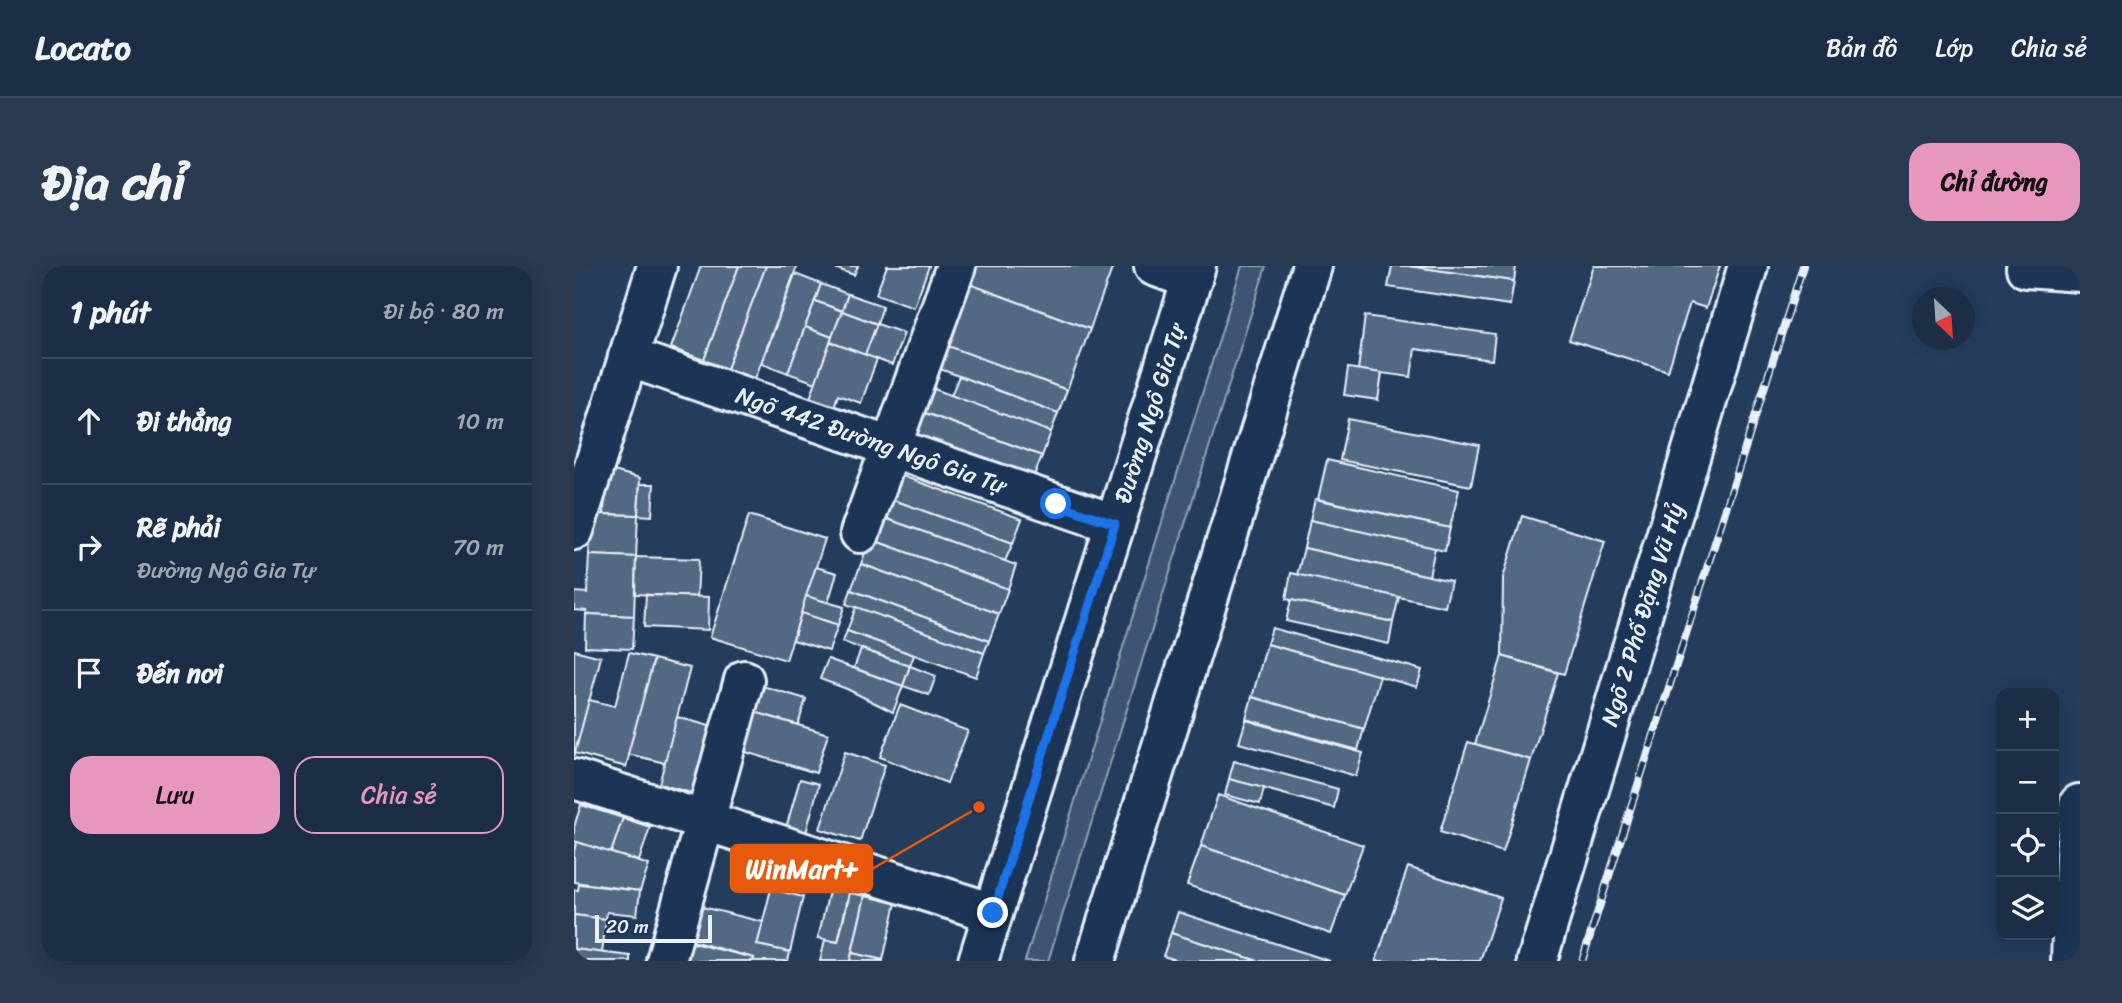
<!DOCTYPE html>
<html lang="vi">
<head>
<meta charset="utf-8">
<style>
	body { margin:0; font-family:Sriracha,sans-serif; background:#293a51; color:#f1f3f6 }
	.controls { position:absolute; right:21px; bottom:21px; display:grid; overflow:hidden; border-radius:14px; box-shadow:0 4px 18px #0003 }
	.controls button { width:63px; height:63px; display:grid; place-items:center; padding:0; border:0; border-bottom:2px solid #3a4a5f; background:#1c2e46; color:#f1f3f6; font:35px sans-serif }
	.compass { position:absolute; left:1338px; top:21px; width:63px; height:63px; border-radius:50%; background:#1c2e46; box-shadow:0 4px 18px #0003; rotate:155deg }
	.scale { position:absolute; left:21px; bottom:18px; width:117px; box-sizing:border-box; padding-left:7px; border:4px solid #e8f1f8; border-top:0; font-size:19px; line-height:24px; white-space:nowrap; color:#e8f1f8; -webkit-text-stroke:5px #1d3557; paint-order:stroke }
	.stop { position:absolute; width:21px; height:21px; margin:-16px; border:5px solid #1a73e8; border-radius:50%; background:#fff }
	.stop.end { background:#1a73e8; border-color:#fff; box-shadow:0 2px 7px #0008 }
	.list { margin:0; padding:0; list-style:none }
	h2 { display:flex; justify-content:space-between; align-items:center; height:91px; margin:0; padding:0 28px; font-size:30px }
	h2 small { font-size:23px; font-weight:400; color:#a0a8b3 }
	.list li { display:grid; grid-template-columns:46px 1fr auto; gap:21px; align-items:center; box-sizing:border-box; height:126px; padding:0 28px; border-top:2px solid #3a4a5f }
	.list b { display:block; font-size:26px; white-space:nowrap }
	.list p { margin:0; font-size:23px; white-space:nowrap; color:#a0a8b3 }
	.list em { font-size:23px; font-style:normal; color:#a0a8b3 }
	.actions { display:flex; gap:14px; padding:21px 28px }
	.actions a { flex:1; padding:16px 0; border:2px solid #e797bd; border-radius:21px; text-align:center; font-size:24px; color:#e797bd }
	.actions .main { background:#e797bd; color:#111 }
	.icon { flex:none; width:38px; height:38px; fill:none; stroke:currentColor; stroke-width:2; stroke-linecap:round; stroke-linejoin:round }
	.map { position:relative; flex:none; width:1506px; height:695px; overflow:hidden; border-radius:21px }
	header { display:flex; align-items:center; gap:42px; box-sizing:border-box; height:98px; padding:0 35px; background:#1c2e46; border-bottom:2px solid #3a4a5f }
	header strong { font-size:33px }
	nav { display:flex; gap:38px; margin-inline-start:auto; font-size:24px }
	.intro { display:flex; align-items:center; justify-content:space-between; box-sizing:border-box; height:168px; padding:0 42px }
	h1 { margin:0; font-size:49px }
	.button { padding:18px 32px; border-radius:21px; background:#e797bd; color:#111; font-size:24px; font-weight:700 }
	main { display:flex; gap:42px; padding:0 42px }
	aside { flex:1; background:#1c2e46; border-radius:21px; box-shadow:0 4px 18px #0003 }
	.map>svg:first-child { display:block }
	.green { fill:#3e5472; stroke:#93a2b5; stroke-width:2 }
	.building { fill:#536782; stroke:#e8f1f8; stroke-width:2 }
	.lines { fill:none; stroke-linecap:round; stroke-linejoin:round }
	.street-casing { stroke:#e8f1f8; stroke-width:44 }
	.primary-casing { stroke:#e8f1f8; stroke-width:44 }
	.street { stroke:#1d3557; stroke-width:38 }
	.primary { stroke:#1d3557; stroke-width:38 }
	.rail-casing { stroke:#e8f1f8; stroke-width:8 }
	.rail { stroke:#1d3557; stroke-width:5; stroke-dasharray:16; stroke-linecap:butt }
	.route { stroke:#1a73e8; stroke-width:9 }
	.labels { text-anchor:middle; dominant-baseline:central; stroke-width:5; stroke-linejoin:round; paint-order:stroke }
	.street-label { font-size:24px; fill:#e8f1f8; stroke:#1d3557 }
	.leader { fill:none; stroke:#e8590c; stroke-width:2.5 }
	.callout-dot { fill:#e8590c; stroke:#1d3557; stroke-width:2.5 }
	.callout { fill:#e8590c; stroke:#e8590c; stroke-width:2.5 }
	.callout-label { font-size:26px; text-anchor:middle; font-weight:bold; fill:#fff }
</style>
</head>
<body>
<header>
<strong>Locato</strong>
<nav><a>Bản đồ</a><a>Lớp</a><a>Chia sẻ</a></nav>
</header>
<div class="intro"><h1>Địa chỉ</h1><a class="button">Chỉ đường</a></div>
<main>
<aside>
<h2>1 phút<small>Đi bộ · 80 m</small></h2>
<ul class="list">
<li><svg class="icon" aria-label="ahead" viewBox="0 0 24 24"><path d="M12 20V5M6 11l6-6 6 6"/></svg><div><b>Đi thẳng</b></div><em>10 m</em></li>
<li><svg class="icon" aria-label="right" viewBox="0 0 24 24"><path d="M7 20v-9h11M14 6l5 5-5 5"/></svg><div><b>Rẽ phải</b><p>Đường Ngô Gia Tự</p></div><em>70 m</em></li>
<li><svg class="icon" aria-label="arrive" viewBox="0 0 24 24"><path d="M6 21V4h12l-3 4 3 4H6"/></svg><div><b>Đến nơi</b></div></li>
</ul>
<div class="actions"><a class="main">Lưu</a><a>Chia sẻ</a></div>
</aside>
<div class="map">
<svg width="1506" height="695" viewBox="0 0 1506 695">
	<rect width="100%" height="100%" fill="#253d5d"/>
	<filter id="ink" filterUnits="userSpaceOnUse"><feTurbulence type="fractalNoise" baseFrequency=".0143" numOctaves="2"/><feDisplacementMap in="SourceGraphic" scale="14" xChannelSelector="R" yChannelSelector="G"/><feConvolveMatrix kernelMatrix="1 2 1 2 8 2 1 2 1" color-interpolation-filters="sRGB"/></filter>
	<g filter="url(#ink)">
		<polygon class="green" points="668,0 692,0 474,695 451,695"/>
		<g class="building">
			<polygon points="127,0 165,0 130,94 97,82"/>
			<polygon points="165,0 192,0 153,103 130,94"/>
			<polygon points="192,0 223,0 181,113 153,103"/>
			<polygon points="255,0 284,0 280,9"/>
			<polygon points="313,0 355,0 340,41 302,28"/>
			<polygon points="387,0 539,0 516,63 382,13"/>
			<polygon points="818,0 835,0 940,15 936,39 814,21"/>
			<polygon points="835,0 942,0 940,15"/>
			<polygon points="1020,0 1146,0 1132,42 1116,37 1094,105 995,74"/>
			<polygon points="221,8 247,18 214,107 188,97"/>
			<polygon points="382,13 516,63 493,124 359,75"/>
			<polygon points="247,18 274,28 268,45 241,35"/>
			<polygon points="274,28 309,40 303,58 268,45"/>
			<polygon points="241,35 268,45 258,71 231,61"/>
			<polygon points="268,45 303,58 291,89 256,76"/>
			<polygon points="791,50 921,68 918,94 841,83 837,111 784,104"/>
			<polygon points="303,58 330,67 318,99 291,89"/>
			<polygon points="231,61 258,71 242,117 214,107"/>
			<polygon points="256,76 303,93 287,137 264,129 259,144 235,135"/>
			<polygon points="366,77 493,124 484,147 358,100"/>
			<polygon points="774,102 808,107 804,134 770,129"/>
			<polygon points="385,110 484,147 477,166 377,130"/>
			<polygon points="352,120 477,166 468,190 343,144"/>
			<polygon points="343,144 468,190 459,212 335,166"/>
			<polygon points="774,153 905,179 897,220 766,194"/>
			<polygon points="753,194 885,224 876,262 744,233"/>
			<polygon points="32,203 66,212 64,249 30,248"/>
			<polygon points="320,207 448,253 439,277 311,231"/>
			<polygon points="66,218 80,218 78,250 64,249"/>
			<polygon points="311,231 439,277 431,295 305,250"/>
			<polygon points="741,233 876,262 871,285 736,254"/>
			<polygon points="17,248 64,249 62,291 15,289"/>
			<polygon points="175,249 251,273 212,394 136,371"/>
			<polygon points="305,250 442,299 434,323 296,273"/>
			<polygon points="948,250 1031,275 990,408 928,390 929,312"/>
			<polygon points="736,254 861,282 855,310 730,282"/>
			<polygon points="296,273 434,323 425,348 287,298"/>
			<polygon points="730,282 877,315 871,341 723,309"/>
			<polygon points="15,289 62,291 60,350 12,348 13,345 0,344 0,326 13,327"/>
			<polygon points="62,291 125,293 123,331 61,328"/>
			<polygon points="287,298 425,348 415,375 277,324"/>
			<polygon points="242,301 263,307 254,337 232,330"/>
			<polygon points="717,307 825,331 819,356 712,333"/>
			<polygon points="277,324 415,375 410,387 272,338"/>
			<polygon points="72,329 135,331 134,364 70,361"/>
			<polygon points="232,330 270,341 264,359 227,347"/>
			<polygon points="717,334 819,356 815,378 712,355"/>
			<polygon points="282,341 410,387 402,411 273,365"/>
			<polygon points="227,347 264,359 255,385 219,374"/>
			<polygon points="12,348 60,350 58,383 11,381"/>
			<polygon points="698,362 848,404 843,421 693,378"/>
			<polygon points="273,365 340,389 336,400 269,376"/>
			<polygon points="693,378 806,410 790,463 678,431"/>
			<polygon points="287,383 336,400 329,420 280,402"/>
			<polygon points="0,384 27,391 0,491"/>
			<polygon points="55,387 80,393 52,501 1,487 15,434 41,440"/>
			<polygon points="928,390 984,407 957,494 901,478"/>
			<polygon points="80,393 116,402 91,497 54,488"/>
			<polygon points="254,393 329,420 319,446 273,423 246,413"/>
			<polygon points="336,400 362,410 355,429 329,420"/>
			<polygon points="175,416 232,433 224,459 167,442"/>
			<polygon points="678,431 790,463 784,484 672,453"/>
			<polygon points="326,439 394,465 373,517 306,491"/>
			<polygon points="167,442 254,468 242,507 155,481"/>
			<polygon points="103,451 150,464 132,531 85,518"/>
			<polygon points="672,454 789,487 782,510 665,477"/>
			<polygon points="894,476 957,494 929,586 866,566"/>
			<polygon points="271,486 311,499 286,575 246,563"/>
			<polygon points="660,495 764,523 760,542 655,513"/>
			<polygon points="226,513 245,518 232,567 212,562"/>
			<polygon points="655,513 690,522 686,538 651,529"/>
			<polygon points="644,529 789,579 771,629 627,580"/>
			<polygon points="7,539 49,552 37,587 0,575 0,561"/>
			<polygon points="49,552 76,561 65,595 37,587"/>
			<polygon points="3,576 75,599 66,625 0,616 0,585"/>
			<polygon points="627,580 771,629 757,668 613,619"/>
			<polygon points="834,601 927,632 906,695 802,695"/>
			<polygon points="258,613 277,618 264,676 244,672"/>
			<polygon points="5,618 66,625 63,649 33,646 32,653 0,649 0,624 4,624"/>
			<polygon points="197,623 229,631 216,686 183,679"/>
			<polygon points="276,627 291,630 276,695 246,695 251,674 264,676"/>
			<polygon points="291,630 322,637 309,694 278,687"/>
			<polygon points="112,637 189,656 183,679 216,686 214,695 179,695 180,692 103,671"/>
			<polygon points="604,646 756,695 684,695 597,667"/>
			<polygon points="0,649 32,653 28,687 0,683"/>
			<polygon points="597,667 684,695 606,695 589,690"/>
			<polygon points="102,673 180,692 179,695 97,695"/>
			<polygon points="0,683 56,690 56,695 0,695"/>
			<polygon points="278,687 309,694 309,695 276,695"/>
		</g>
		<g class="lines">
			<g class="street-casing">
				<g id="street">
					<polyline points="580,0 618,14"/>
					<polyline points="1452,2 1506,6"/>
					<path id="s1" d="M54,91L541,258"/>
					<polyline points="0,264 83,0"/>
					<polyline points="286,267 382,0"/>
					<polyline points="0,513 419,647"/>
					<polyline points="92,695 170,414"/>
					<path id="s2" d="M963,695L1174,0"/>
					<polyline points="1497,695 1501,589 1505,538"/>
				</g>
			</g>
			<g class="primary-casing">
				<g id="primary">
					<path id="s3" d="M404,695L622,0"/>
					<polyline points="521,695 738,0"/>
				</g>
			</g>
			<use href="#street" class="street"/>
			<use href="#primary" class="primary"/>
			<g class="rail-casing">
				<polyline id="rail" points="1008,695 1229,0"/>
			</g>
			<use href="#rail" class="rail"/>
		</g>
	</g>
	<g class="lines" filter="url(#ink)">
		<polyline class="route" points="419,647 541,258 482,238"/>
	</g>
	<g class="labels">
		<g class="street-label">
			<text stroke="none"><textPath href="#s3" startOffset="574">Đường Ngô Gia Tự</textPath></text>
			<text stroke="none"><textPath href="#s1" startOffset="257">Ngõ 442 Đường Ngô Gia Tự</textPath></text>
			<text stroke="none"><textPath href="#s2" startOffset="362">Ngõ 2 Phố Đặng Vũ Hỷ</textPath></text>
		</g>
	</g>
	<path class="leader" d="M405 541L298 603"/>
	<circle class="callout-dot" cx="405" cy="541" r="7"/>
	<rect class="callout" x="157" y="579" width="141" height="47" rx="7"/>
	<g class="callout-label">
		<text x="228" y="612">WinMart+</text>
	</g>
</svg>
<div class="controls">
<button>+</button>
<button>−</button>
<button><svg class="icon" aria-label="locate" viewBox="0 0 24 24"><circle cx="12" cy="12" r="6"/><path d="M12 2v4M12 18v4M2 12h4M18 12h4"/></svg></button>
<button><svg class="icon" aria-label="layers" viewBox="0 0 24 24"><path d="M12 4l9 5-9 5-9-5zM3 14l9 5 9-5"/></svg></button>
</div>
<svg class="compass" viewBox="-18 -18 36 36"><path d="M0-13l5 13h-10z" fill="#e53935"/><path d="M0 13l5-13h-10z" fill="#a0a8b3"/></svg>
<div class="scale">20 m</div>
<div class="stop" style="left:482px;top:238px"></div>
<div class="stop end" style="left:419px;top:647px"></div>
</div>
</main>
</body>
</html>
